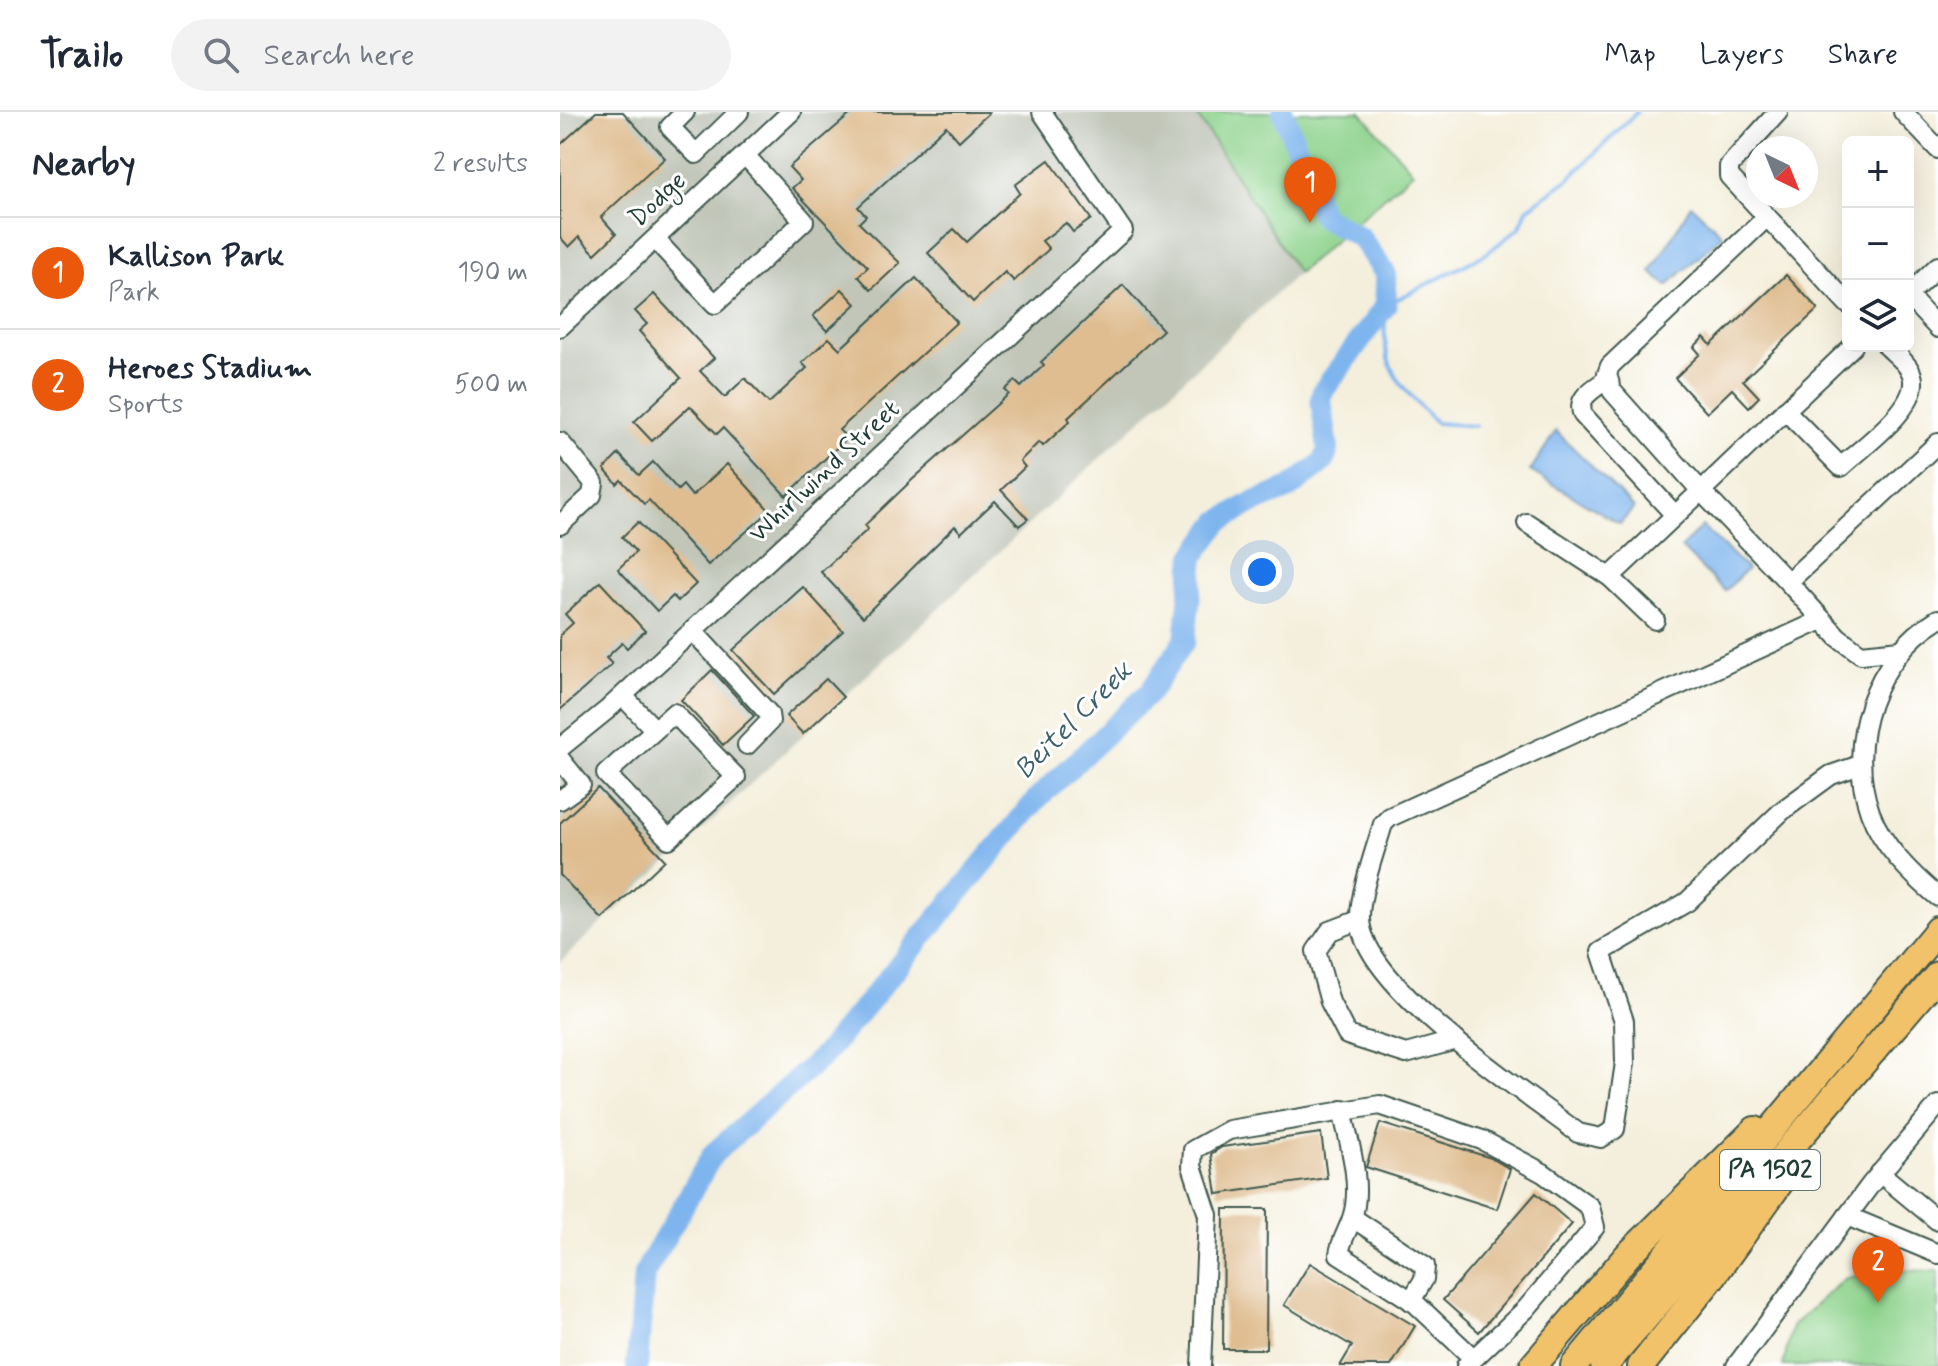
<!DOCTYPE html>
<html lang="en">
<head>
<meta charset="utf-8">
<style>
	body { margin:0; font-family:Mynerve,sans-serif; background:#f2f2f3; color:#1f2937 }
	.controls { position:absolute; right:24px; top:24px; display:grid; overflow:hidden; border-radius:12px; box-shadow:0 8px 32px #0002 }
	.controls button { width:72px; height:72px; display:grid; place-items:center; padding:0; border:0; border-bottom:2px solid #e0e1e3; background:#fff; color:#1f2937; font:40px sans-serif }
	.compass { position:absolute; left:1186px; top:24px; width:72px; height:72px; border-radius:50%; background:#fff; box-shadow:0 8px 32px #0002; rotate:137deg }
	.you { position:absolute; left:702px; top:460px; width:28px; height:28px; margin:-20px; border:6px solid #fff; border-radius:50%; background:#1a73e8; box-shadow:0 0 0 12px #1a73e833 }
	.badge { display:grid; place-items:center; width:52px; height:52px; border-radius:50%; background:#ea580c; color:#fff; font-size:26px; font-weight:700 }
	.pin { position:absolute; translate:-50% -66px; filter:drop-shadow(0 2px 4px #0008) }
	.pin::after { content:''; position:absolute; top:42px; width:28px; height:24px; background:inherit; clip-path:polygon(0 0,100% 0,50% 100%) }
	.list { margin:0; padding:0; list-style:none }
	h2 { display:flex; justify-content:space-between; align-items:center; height:104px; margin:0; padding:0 32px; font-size:34px }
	h2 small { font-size:26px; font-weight:400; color:#747a83 }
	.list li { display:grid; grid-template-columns:52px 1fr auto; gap:24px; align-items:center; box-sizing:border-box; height:112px; padding:0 32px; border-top:2px solid #e0e1e3 }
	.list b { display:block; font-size:30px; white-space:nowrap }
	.list p { margin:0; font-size:26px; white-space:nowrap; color:#747a83 }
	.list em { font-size:26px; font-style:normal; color:#747a83 }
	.icon { flex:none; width:44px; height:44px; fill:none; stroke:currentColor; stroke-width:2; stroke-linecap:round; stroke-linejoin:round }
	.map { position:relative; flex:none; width:1378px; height:1254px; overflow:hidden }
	header { display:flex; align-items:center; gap:48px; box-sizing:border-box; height:112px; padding:0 40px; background:#fff; border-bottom:2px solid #e0e1e3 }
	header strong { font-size:38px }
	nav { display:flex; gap:44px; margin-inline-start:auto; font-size:28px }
	.search { width:560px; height:72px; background:#f2f2f3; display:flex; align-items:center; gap:20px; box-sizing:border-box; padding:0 28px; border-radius:44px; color:#747a83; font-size:30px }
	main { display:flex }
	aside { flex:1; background:#fff }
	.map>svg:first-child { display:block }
	.industrial { fill:#c1c6b9 }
	.green { fill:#8ed38d; stroke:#568860; stroke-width:2 }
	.water { fill:#7fb5ee; stroke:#4f7991; stroke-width:2 }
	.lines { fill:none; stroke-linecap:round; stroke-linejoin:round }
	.stream { stroke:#7fb5ee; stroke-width:4 }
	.river { stroke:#7fb5ee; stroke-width:22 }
	.building { fill:#dfbd91 }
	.minor-casing { stroke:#3f584d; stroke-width:22 }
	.highway-casing { stroke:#3f584d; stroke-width:30 }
	.minor { stroke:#fff; stroke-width:18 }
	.highway { stroke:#f2c26a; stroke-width:26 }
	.labels { text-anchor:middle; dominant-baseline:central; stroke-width:6; stroke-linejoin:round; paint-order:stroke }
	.shield { fill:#fff; stroke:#627771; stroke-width:2 }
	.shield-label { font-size:24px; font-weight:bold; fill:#1f3d34 }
	.street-label { font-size:26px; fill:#1f3d34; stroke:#fff }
	.water-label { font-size:28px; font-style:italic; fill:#3c616c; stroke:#fff }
</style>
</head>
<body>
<header>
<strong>Trailo</strong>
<div class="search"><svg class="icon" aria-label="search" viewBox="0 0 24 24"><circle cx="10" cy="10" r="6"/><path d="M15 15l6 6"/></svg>Search here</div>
<nav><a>Map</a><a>Layers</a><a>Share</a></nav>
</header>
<main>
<aside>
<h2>Nearby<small>2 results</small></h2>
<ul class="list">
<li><span class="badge">1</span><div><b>Kallison Park</b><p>Park</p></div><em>190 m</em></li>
<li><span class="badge">2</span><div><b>Heroes Stadium</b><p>Sports</p></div><em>500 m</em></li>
</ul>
</aside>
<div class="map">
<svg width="1378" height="1254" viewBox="0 0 1378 1254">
	<rect width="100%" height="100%" fill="#fff"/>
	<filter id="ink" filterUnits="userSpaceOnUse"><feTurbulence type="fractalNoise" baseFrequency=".0125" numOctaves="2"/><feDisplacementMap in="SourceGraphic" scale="16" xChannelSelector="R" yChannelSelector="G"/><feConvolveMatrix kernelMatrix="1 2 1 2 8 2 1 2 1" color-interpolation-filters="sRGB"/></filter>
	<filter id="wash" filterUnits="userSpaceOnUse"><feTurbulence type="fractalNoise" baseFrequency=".006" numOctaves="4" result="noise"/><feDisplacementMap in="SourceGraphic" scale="32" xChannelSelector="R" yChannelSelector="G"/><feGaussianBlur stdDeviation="1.8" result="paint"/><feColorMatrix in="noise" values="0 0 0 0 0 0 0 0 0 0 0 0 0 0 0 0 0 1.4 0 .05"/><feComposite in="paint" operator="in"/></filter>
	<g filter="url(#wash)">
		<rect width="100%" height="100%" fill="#f4efdc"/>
		<polygon class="industrial" points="0,0 635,0 738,161 0,850"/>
		<g class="green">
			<polygon points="635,0 801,0 853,60 738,161"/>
			<polygon points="1318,1158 1378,1159 1378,1254 1223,1254 1232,1214 1284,1167"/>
		</g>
		<g class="water">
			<polygon points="1131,93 1163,123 1107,174 1091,160"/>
			<polygon points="996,319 1074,396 1060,412 970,359"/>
			<polygon points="1142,414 1187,457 1165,479 1121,436"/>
		</g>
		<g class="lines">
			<path class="stream" d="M915,314L876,311C834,266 820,257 826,193L926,142L960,115L967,97L1009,67L1077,0"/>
			<polyline class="river" points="77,1254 84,1162 153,1042 264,943 477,687 590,580 625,528 634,444 659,410 688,393 730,376 764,349 768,337 761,288 763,279 826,193 825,161 800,125 763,105 723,0"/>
		</g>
		<g id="blocks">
			<g class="building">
				<polygon points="36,0 63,0 105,46 41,105 56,122 35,142 19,125 9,135 0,125 0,33"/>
				<polygon points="293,0 430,0 399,29 386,14 298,95 306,104 299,111 340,151 311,178 298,164 308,155 232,76 241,68 229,55"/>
				<polygon points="489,48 531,107 513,120 506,111 482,129 489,137 454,169 445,160 413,190 368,141 394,117 407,130 460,81 455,73"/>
				<polygon points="1226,163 1258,197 1183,268 1199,285 1189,295 1172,277 1147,301 1115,266 1140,242 1134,235 1144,225 1151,233"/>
				<polygon points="356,166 397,210 279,318 287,326 226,384 163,316 157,322 130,294 92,329 74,310 121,266 79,219 87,212 75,199 94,182 154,246 140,259 165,285 185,266 209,291 247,256 242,251 269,226 280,237"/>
				<polygon points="563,173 603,218 508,306 510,309 483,334 479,330 460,349 465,355 441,378 468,407 459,414 435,389 401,421 395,414 303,505 261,460 308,417 305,413 352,368 449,282 445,278 455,269 461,275 484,253 481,250"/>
				<polygon points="282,177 296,192 267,219 253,204"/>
				<polygon points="59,342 79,363 93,350 118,378 123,373 132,384 167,352 210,399 148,453 89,388 84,392 61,368 57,372 44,357"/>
				<polygon points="78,410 136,472 118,489 113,484 97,499 58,457 76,440 62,425"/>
				<polygon points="40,470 85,519 67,536 62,531 46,546 52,552 0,598 0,523 13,511 5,502"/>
				<polygon points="243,475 283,519 214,582 173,538"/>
				<polygon points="152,558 194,604 163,633 121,588"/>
				<polygon points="266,567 283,585 243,622 226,604"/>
				<polygon points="38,676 105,748 42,807 0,763 0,711"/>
				<polygon points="820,1011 931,1046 950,1057 937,1097 806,1055"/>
				<polygon points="761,1021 767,1066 657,1082 651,1042 662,1035"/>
				<polygon points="976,1081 1012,1112 919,1220 883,1188"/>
				<polygon points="664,1097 707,1097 706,1237 663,1237"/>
				<polygon points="750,1151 855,1214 831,1254 780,1254 792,1234 724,1193"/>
			</g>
		</g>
	</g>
	<g filter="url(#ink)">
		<use href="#blocks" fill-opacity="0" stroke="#3f584d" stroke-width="2"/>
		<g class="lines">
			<g class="minor-casing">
				<g id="minor">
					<polyline points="125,0 110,15 136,42 179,0"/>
					<polyline points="1218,0 1169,54 1169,64 1288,192"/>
					<polyline points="1343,0 1378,37"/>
					<polyline points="95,127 155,192 244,109 185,43"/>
					<polyline points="1348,183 1378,154"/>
					<polyline points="1348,184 1378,216"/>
					<polyline points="0,215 231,0"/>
					<path d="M1047,267C1035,277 1015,285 1023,303L1115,403"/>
					<path d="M1225,298L1281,355C1302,335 1362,294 1352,263C1349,252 1335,242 1327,234"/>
					<polyline points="0,330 34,371 32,383 0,413"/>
					<polyline points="967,411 1050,465"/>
					<polyline points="1228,470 1141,379 1293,234"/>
					<path d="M1378,507C1315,545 1285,630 1310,700C1322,734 1351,762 1378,785"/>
					<polyline points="1095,508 1050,465 1141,379 1052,279 1047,262 1050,254 1207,105"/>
					<path d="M1262,508L830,705L823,712C816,736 799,783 800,807C802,874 967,982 1018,1021L1041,1026L1055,1017L1065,951L1064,909L1041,840L1127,790L1223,698L1271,663L1300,653"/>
					<polyline points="133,519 209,602 210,609 187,633"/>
					<polyline points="1341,538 1301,542 1278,525 1228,470 1378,331"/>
					<polyline points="63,584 95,618 46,662 109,727 176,665 114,601 95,618"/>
					<polyline points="0,636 47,598 563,119 482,0"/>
					<polyline points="0,647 21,673 0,688"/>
					<polyline points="799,808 770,819 756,839 770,890 787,923 846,942 896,928"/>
					<path d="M782,998C789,1030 803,1074 792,1106C788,1119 781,1128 779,1142L855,1191L913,1246"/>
					<polyline points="1320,1061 1378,1109"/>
					<polyline points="1287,1104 1378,1142"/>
					<polyline points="793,1106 865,1154 864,1167 851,1189"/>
					<polyline points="641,1254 648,1103 632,1054 633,1038 669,1018 820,993 922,1028 983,1061 1030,1095 1035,1115 966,1197 906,1254"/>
					<polyline points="1176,1254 1311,1072 1378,993"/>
				</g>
			</g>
			<g class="highway-casing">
				<g id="highway">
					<polyline points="973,1254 1067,1144 1195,1018"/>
					<polyline points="1014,1254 1378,818"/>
					<polyline points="1044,1254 1378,863"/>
					<polyline points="1081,1254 1153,1164 1221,1069"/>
				</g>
			</g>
			<use href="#minor" class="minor"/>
			<use href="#highway" class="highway"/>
		</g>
	</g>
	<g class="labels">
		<rect class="shield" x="1160" y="1038" width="100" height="40" rx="6"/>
		<g class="shield-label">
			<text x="1210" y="1058">PA 1502</text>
		</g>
		<g class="street-label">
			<text transform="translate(98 88) rotate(-43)">Dodge</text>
			<text transform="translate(265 360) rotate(-43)">Whirlwind Street</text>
		</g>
		<g class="water-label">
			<text transform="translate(514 609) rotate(-45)">Beitel Creek</text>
		</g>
	</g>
</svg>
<div class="controls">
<button>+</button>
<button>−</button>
<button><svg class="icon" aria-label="layers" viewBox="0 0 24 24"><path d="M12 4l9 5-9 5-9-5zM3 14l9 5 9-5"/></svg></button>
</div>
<svg class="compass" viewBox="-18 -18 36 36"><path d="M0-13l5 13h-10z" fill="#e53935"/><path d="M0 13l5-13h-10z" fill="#747a83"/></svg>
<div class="you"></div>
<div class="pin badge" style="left:750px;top:111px">1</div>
<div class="pin badge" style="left:1318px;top:1191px">2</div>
</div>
</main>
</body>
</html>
